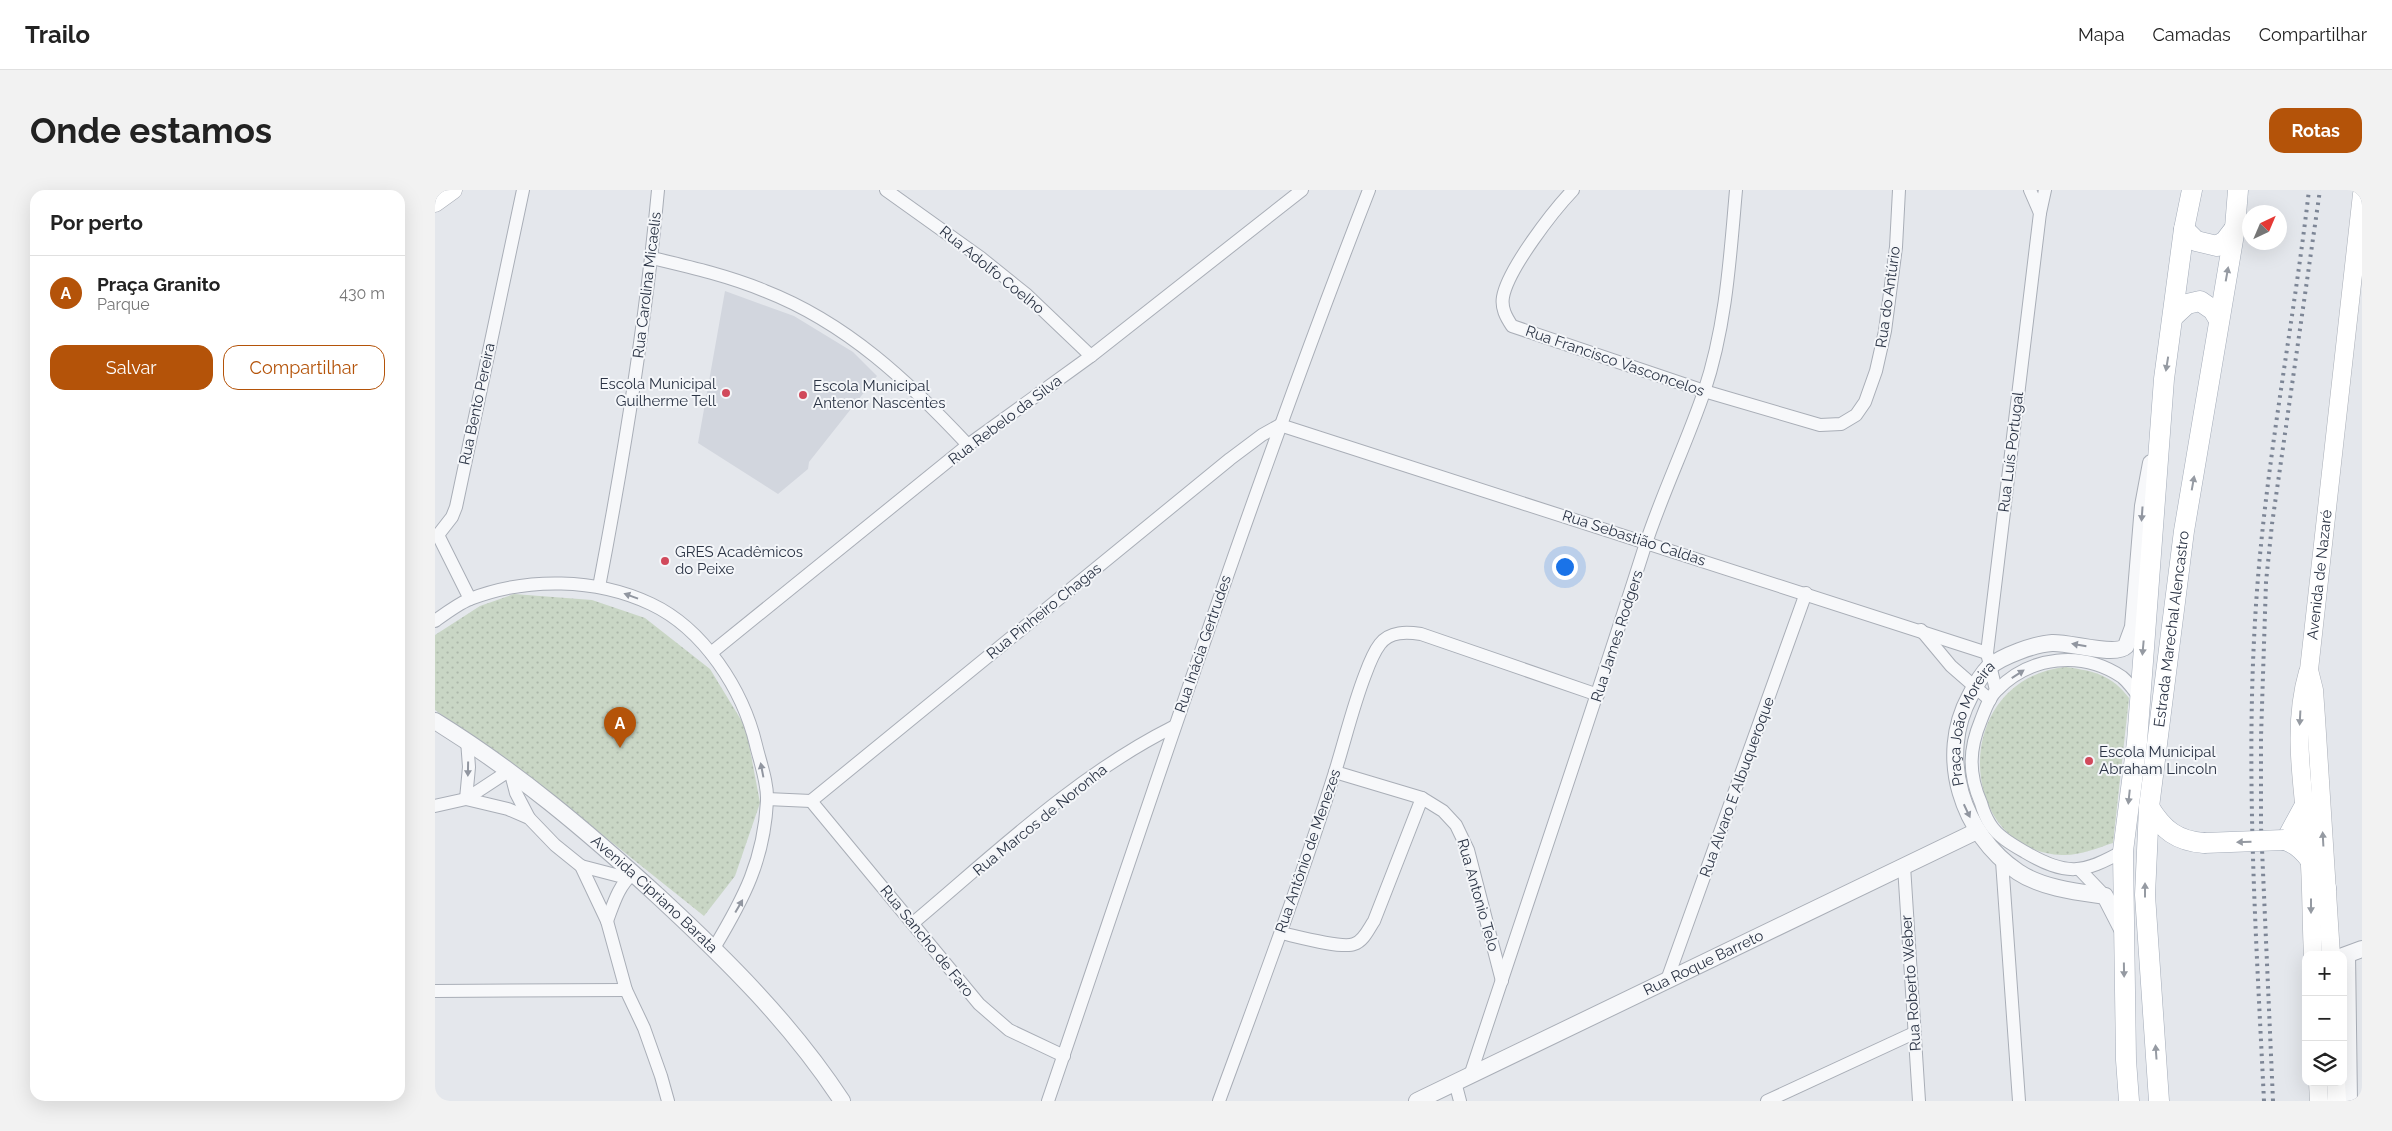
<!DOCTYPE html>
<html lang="pt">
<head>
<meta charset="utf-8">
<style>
	body { margin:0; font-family:Raleway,sans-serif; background:#f2f2f2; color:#222 }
	.controls { position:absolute; right:15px; bottom:15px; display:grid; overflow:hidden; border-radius:10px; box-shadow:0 5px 20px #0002 }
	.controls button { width:45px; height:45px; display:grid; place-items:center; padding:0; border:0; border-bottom:1px solid #e0e0e0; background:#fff; color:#222; font:25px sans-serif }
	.compass { position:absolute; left:1807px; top:15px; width:45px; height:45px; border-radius:50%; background:#fff; box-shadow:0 5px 20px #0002; rotate:44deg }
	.you { position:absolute; left:1129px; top:376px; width:18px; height:18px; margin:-12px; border:4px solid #fff; border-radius:50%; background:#1a73e8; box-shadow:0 0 0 8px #1a73e833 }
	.badge { display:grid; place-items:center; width:32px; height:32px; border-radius:50%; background:#b45309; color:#fff; font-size:16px; font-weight:700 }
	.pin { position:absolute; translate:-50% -41px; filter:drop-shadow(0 1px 2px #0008) }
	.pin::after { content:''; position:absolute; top:26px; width:18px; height:15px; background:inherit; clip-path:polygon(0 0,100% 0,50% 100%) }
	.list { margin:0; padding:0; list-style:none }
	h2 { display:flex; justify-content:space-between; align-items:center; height:65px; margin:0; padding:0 20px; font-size:21px }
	h2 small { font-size:16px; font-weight:400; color:#767676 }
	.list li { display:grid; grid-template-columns:32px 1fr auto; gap:15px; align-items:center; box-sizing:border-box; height:75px; padding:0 20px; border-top:1px solid #e0e0e0 }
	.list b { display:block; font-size:19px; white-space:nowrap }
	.list p { margin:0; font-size:16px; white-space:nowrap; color:#767676 }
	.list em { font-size:16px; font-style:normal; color:#767676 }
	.actions { display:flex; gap:10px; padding:15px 20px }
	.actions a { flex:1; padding:11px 0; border:1px solid #b45309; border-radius:15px; text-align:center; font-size:18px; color:#b45309 }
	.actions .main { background:#b45309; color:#fff }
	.icon { flex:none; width:28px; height:28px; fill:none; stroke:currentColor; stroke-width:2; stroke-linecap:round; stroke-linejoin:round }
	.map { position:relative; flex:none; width:1927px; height:911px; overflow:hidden; border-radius:15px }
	header { display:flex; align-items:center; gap:30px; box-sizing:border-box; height:70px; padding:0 25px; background:#fff; border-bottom:1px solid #e0e0e0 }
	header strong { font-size:24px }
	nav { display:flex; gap:28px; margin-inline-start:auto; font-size:18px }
	.intro { display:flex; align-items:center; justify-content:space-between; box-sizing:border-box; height:120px; padding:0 30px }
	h1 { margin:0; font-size:35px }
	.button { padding:12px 22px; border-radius:15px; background:#b45309; color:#fff; font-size:18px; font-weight:700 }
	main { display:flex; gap:30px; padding:0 30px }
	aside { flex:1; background:#fff; border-radius:15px; box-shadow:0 5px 20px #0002 }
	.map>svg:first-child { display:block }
	.built { fill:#d2d6de }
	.park { fill:url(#park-dots) }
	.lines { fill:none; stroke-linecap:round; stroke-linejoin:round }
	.minor-casing { stroke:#a9aeb7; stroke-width:14 }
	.tertiary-casing { stroke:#a9aeb7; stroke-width:18 }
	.secondary-casing { stroke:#a9aeb7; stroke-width:19 }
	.primary-casing { stroke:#a3abb8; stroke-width:21 }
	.minor { stroke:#f7f8fa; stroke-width:12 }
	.tertiary { stroke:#f7f8fa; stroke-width:16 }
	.secondary { stroke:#fff; stroke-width:18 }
	.primary { stroke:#fff; stroke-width:20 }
	.rail { stroke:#7d8696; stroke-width:4; stroke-dasharray:2.5 5; stroke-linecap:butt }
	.primary-bridge-casing { stroke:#a3abb8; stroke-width:21; stroke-linecap:butt }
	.primary-bridge { stroke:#fff; stroke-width:20 }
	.oneway { fill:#959aa2 }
	.oneway2 { fill:#9196a0 }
	.poi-dot { fill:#d1495b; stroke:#f4f6f9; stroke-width:2 }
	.labels { text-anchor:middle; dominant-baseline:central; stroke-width:4; stroke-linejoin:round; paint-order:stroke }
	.street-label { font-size:15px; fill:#2b3445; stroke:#f4f6f9 }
	.poi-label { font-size:15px; fill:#2b3445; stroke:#f4f6f9; text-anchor:start }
</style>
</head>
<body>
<header>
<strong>Trailo</strong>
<nav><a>Mapa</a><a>Camadas</a><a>Compartilhar</a></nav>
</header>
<div class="intro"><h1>Onde estamos</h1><a class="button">Rotas</a></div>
<main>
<aside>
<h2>Por perto<small></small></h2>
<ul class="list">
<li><span class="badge">A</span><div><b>Praça Granito</b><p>Parque</p></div><em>430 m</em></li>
</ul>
<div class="actions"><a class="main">Salvar</a><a>Compartilhar</a></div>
</aside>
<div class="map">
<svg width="1927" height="911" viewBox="0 0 1927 911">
	<defs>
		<pattern id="park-dots" width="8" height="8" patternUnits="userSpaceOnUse" patternTransform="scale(1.25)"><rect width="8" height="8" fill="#c9d6c5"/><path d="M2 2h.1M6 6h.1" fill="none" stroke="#adb8ab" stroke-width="1.8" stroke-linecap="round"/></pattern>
	</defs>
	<rect width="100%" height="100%" fill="#e4e7ec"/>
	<polygon class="built" points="290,101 359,126 418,162 442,186 374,272 373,279 343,304 263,253"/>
	<g class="park">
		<polygon points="79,404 157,410 210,428 275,479 311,538 325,613 300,686 269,726 85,579 0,520 0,445 45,416"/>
		<path d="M1631,477C1659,481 1677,485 1694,508L1678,653C1662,658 1644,666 1627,665C1520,661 1514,489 1631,477Z"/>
	</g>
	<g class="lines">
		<g class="minor-casing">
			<g id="minor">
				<polyline points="451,0 546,68 592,105 656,166"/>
				<path d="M1138,0C1118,21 1073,79 1068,107C1066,118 1071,127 1077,136L1269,201L1385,235L1406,234L1421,225L1430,212L1441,181L1450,141L1461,57L1464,0"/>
				<polyline points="1595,0 1605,23"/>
				<path d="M217,68C255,77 294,86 330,101C412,133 474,192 533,255"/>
				<path d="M164,397C189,266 211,133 223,0"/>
				<polyline points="35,409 3,345 17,327 21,317 88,0"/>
				<path d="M0,431C11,423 23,414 35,409C92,387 161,388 216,414C269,439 308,500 321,555C325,572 333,593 332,611C329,670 309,708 279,758"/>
				<polyline points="1486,440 1516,476 1555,510"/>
				<polyline points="276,463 533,255 656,166 867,0"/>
				<polyline points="1561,500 1552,463 1605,23 1610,0"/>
				<polyline points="900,582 987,608 1008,621 1021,635 1033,660 1067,791"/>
				<polyline points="31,609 73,619 94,628 120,655 146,676 172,731 191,800 209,838 226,886 233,911"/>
				<polyline points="31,609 34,577 32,550"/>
				<polyline points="332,609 376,611"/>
				<polyline points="376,611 795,269 827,245 845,235 1552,463"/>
				<polyline points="376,611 544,814 574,840 629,866"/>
				<polyline points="0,616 31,609 75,580 81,603 94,628"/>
				<path d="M1688,661C1648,684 1631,686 1590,662C1578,655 1562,646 1555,634C1551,628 1548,620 1546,613C1533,583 1534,559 1546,530C1550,520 1554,507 1562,500C1595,466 1647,460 1687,487C1693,492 1699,500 1704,507"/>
				<polyline points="1567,671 1584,911"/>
				<polyline points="146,676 192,688"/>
				<polyline points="1469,676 1484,911"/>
				<polyline points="1645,680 1670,706"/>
				<path d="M172,731C178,715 184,694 198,684"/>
				<path d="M478,733C560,664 642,585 738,537"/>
				<path d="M846,743C860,746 907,759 919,754C929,751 934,738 939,731L987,608"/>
				<polyline points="1914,764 1916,911"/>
				<polyline points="1232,790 1371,403"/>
				<polyline points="0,801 191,800"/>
				<path d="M1035,886C1093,710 1153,535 1209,359C1226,306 1251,255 1269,202C1291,137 1295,68 1301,0"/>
				<polyline points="1020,892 1025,911"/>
				<path d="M613,911C717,606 817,300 934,0"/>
				<path d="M784,911C824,802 865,693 900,582C910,550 918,516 930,485C934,474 938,463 945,454C955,441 972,442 986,444L1163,505"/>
				<polyline points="1332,911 1479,843"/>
			</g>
		</g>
		<g class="tertiary-casing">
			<g id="tertiary">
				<path id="s1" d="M0,531C81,581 152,641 223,706C291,769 356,833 407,911"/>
				<path id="s2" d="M1687,739L1670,706C1642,702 1607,698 1583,682C1527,644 1502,567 1535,506C1540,496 1546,485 1554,477C1567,466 1600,454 1617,453C1635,452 1680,467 1691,456L1698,437L1708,316L1716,273"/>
				<polyline points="1908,766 1927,759"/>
				<path id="s3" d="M982,911L1542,641"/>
			</g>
		</g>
		<g class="secondary-casing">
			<g id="secondary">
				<polyline points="0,13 18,0"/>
				<path d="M1873,482C1856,540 1869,602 1874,661C1877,696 1876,730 1878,765"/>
				<path id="s4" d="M1896,765L1881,528L1879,500L1874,480L1927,4"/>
				<polyline points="1883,892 1884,911"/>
				<polyline points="1901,892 1902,911"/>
			</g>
		</g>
		<g class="primary-casing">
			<g id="primary">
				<polyline points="1749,39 1761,51 1782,56 1790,51 1800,38"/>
				<polyline points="1739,126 1752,114 1765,111 1778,120 1784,130"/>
				<path d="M1714,617C1728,640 1742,651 1769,653"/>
				<path d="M1849,650C1869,655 1883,680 1891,698"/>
				<polyline points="1851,650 1870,615"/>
				<polyline points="1694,911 1691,870 1688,661 1702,552 1729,189 1749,39 1757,0"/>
				<path id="s5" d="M1724,911L1710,705L1714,617L1749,341L1800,38L1803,0"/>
			</g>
		</g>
		<use href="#minor" class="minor"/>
		<use href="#tertiary" class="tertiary"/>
		<use href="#secondary" class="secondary"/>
		<use href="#primary" class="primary"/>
		<g class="rail">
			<path d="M1829,911C1821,746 1810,580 1821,415C1830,276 1858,138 1874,0"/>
			<polyline points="1838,911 1826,636 1826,547 1831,392 1837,334 1885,0"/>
		</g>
		<g class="primary-bridge-casing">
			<polyline id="primary-bridge" points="1769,653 1849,650"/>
		</g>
		<use href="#primary-bridge" class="primary-bridge"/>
	</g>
	<defs><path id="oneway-solid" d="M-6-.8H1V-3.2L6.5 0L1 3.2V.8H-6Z" transform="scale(1.25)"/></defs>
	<g class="oneway">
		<use href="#oneway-solid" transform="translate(1792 84) rotate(-80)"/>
		<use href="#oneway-solid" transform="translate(1732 174) rotate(99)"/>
		<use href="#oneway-solid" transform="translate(1758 293) rotate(-80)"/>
		<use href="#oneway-solid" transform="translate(1708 458) rotate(95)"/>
		<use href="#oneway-solid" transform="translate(1865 528) rotate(93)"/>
		<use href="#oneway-solid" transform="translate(1694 607) rotate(96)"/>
		<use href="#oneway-solid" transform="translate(1888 649) rotate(-93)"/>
		<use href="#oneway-solid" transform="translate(1809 652) rotate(178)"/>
		<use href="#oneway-solid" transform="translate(1710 700) rotate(-90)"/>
		<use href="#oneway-solid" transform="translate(1876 716) rotate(90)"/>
		<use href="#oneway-solid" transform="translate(1689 780) rotate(89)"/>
		<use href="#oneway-solid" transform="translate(1721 862) rotate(-94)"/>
	</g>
	<g class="oneway2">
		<use href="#oneway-solid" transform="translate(1707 324) rotate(94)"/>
		<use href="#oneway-solid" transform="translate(196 406) rotate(-160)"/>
		<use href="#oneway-solid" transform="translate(1644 455) rotate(-170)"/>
		<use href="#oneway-solid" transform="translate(1583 484) rotate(-33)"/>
		<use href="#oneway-solid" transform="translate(33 579) rotate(91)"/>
		<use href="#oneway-solid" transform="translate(327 580) rotate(-101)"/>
		<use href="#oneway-solid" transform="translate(1532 621) rotate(65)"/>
		<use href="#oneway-solid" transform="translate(304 716) rotate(-60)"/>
	</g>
	<g class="poi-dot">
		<circle cx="291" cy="203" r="5"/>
		<circle cx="368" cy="205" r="5"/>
		<circle cx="230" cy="371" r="5"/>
		<circle cx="1654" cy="571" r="5"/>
	</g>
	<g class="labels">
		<g class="street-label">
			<text transform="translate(557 80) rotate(39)">Rua Adolfo Coelho</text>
			<text transform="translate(212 95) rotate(-83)">Rua Carolina Micaelis</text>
			<text transform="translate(1453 107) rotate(-82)">Rua do Antúrio</text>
			<text transform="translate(1180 171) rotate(19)">Rua Francisco Vasconcelos</text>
			<text transform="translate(42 214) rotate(-78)">Rua Bento Pereira</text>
			<text transform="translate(570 230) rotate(-37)">Rua Rebelo da Silva</text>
			<text transform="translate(1576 262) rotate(-83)">Rua Luís Portugal</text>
			<text transform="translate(1199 348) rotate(18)">Rua Sebastião Caldas</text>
			<text stroke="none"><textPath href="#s4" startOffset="382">Avenida de Nazaré</textPath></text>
			<text transform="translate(609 421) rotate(-39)">Rua Pinheiro Chagas</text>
			<text stroke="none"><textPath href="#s5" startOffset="474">Estrada Marechal Alencastro</textPath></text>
			<text transform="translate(1182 446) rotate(-72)">Rua James Rodgers</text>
			<text transform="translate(768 454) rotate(-71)">Rua Inácia Gertrudes</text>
			<text stroke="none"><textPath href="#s2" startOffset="301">Praça João Moreira</textPath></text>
			<text transform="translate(1302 597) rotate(-70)">Rua Alvaro E Albuqueroque</text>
			<text transform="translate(605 630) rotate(-39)">Rua Marcos de Noronha</text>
			<text transform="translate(873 661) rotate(-71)">Rua Antônio de Menezes</text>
			<text stroke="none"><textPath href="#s1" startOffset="280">Avenida Cipriano Barata</textPath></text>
			<text transform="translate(1043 705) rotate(74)">Rua Antonio Telo</text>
			<text transform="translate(492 751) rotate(51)">Rua Sancho de Faro</text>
			<text stroke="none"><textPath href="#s3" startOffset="318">Rua Roque Barreto</textPath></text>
			<text transform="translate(1476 793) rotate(-94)">Rua Roberto Weber</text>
		</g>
		<g class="poi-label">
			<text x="281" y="194" text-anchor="end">Escola Municipal<tspan x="281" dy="17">Guilherme Tell</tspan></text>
			<text x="378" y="196">Escola Municipal<tspan x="378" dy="17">Antenor Nascentes</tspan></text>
			<text x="240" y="362">GRES Acadêmicos<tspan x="240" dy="17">do Peixe</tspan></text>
			<text x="1664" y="562">Escola Municipal<tspan x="1664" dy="17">Abraham Lincoln</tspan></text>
		</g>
	</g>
</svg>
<div class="controls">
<button>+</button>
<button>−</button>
<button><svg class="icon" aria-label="layers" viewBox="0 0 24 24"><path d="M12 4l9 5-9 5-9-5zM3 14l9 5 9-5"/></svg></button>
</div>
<svg class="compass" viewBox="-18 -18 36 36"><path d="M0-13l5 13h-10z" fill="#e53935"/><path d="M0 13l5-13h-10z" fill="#767676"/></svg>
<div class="you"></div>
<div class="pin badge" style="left:185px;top:558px">A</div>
</div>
</main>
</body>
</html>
